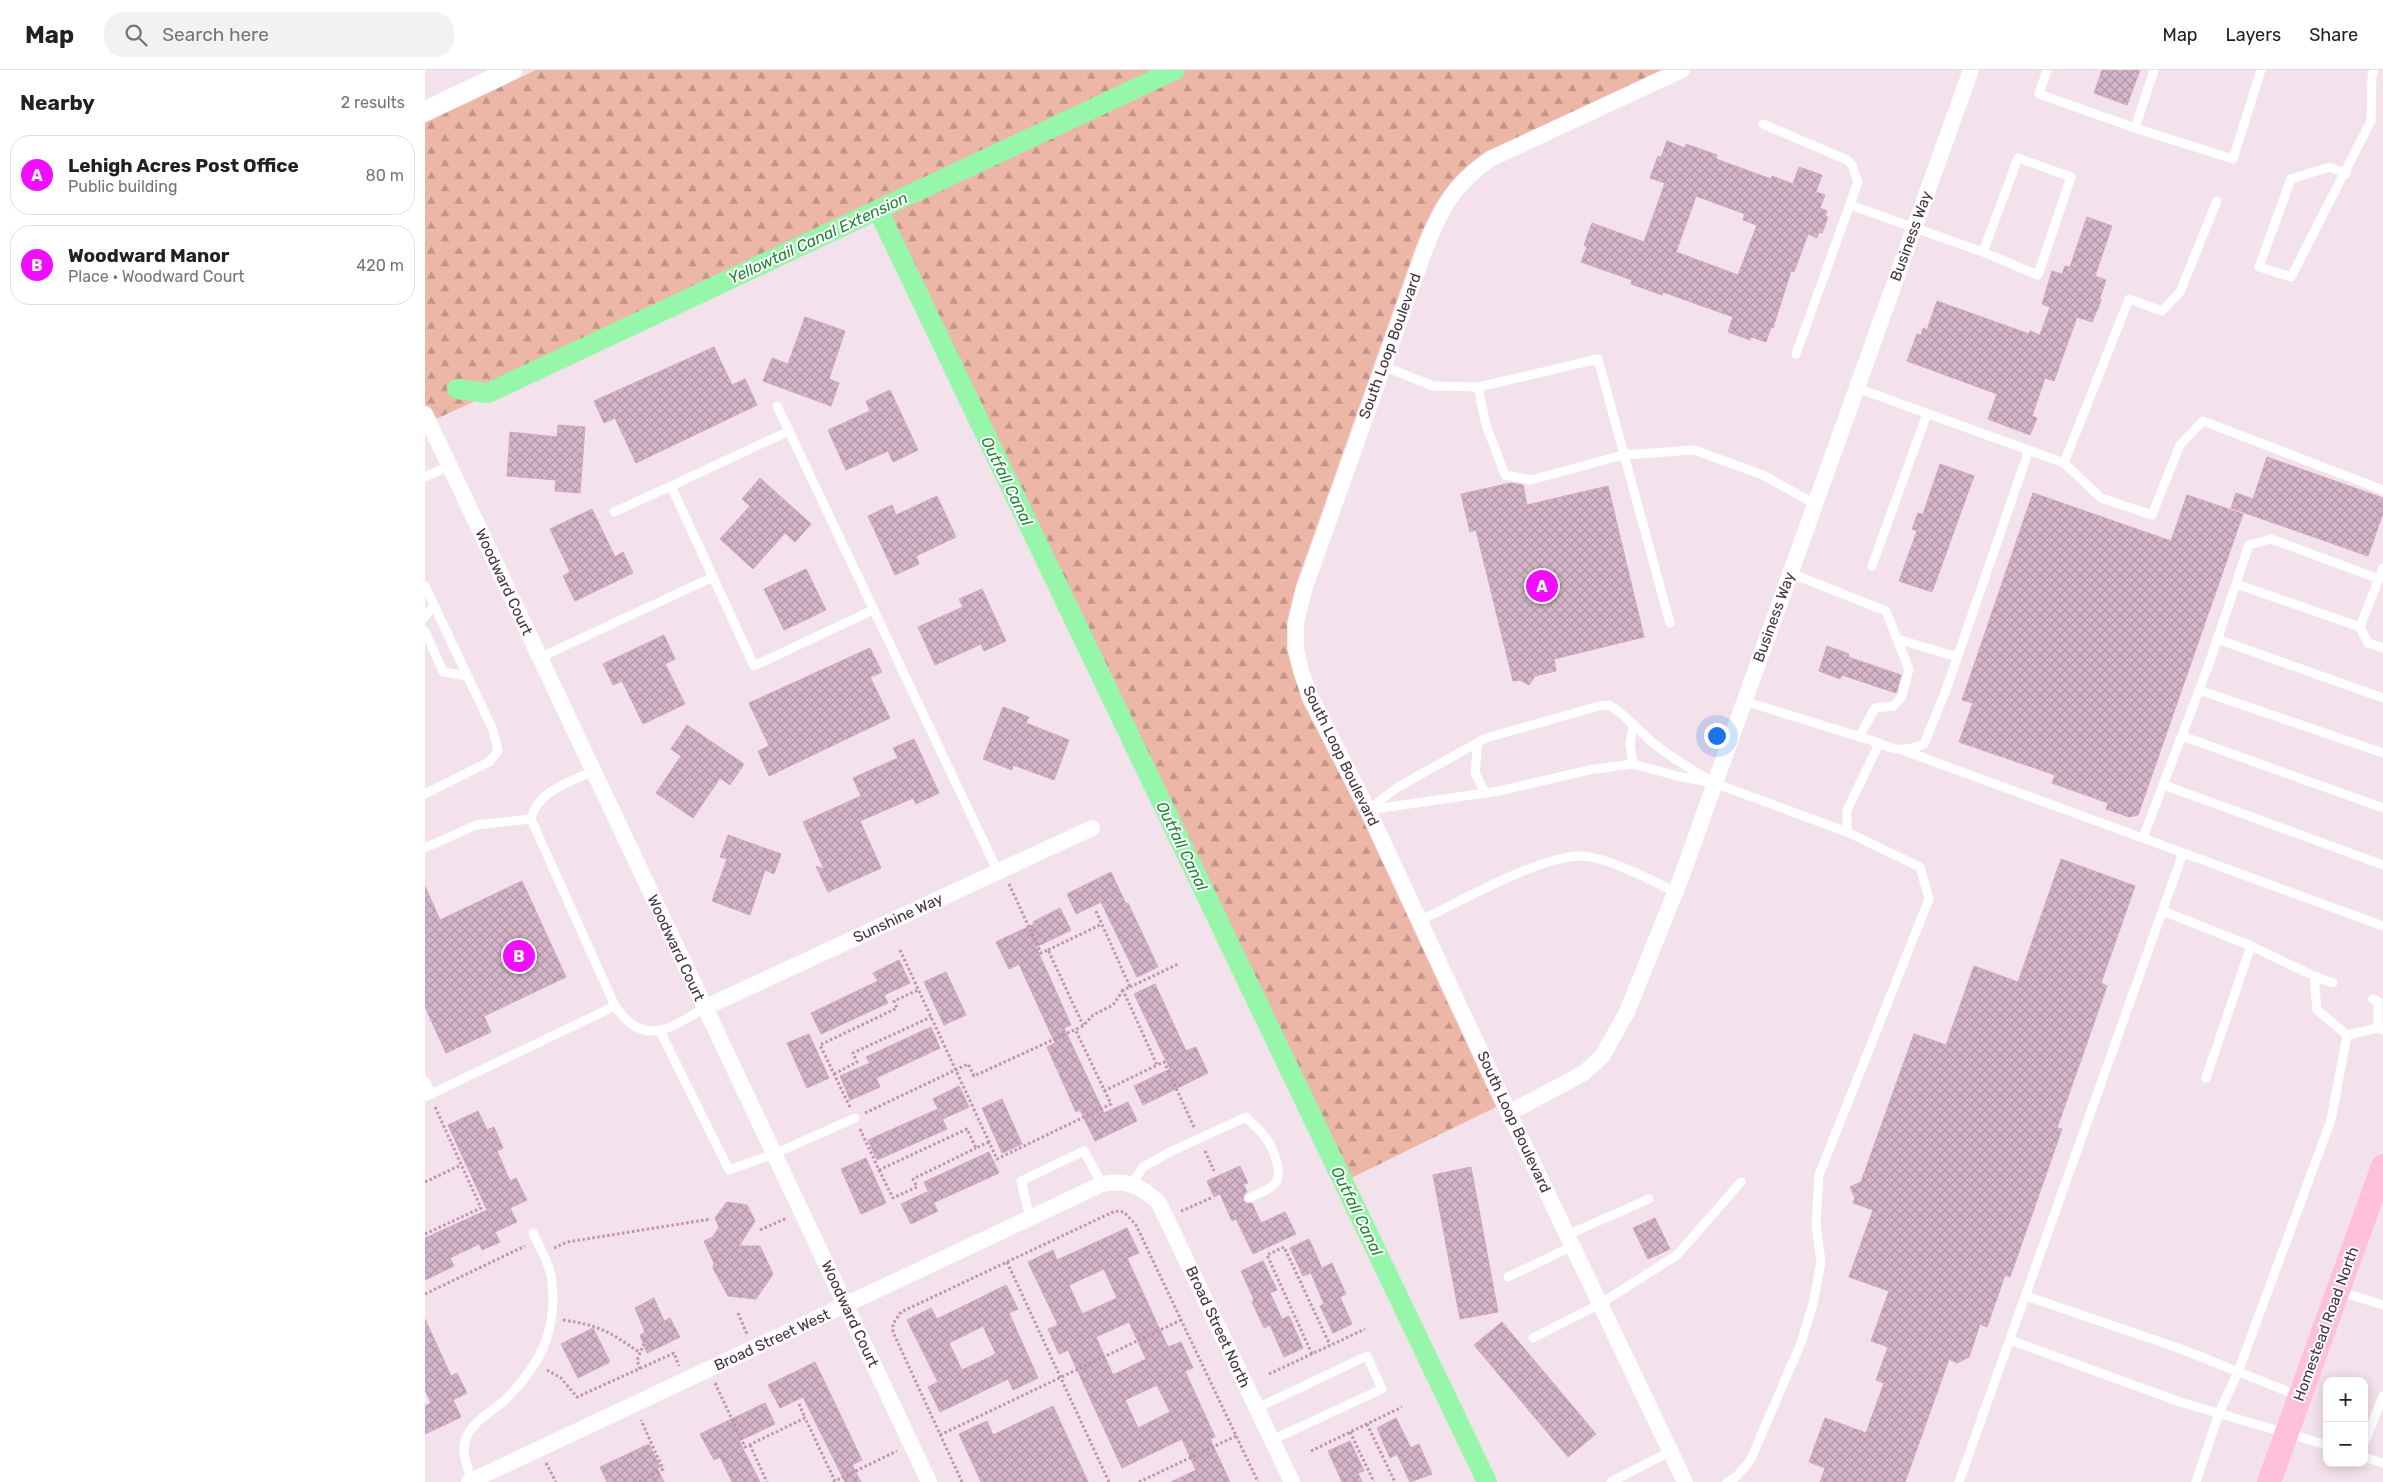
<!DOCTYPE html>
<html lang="en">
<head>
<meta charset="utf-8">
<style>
	body { margin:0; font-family:Rubik,sans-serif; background:#f2f2f2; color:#202124 }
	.controls { position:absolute; right:15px; bottom:15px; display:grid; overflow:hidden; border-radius:10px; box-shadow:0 2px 12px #0003 }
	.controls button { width:45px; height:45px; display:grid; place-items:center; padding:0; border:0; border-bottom:1px solid #e0e0e0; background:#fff; color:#202124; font:25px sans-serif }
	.you { position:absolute; left:1291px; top:665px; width:18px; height:18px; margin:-12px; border:4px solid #fff; border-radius:50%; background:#1a73e8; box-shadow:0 0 0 8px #1a73e833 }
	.badge { display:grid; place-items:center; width:32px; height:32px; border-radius:50%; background:#f10dff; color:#fff; font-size:16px; font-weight:700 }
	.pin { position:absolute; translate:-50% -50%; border:2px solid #fff; box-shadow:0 1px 5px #0006 }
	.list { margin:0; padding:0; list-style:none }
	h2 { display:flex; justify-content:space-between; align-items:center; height:65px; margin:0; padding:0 20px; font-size:21px }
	h2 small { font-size:16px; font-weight:400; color:#757577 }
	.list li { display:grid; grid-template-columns:32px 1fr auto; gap:15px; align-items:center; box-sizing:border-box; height:80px; margin:0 10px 10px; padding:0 10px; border:1px solid #e0e0e0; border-radius:20px }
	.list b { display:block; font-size:19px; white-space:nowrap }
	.list p { margin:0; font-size:16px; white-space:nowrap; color:#757577 }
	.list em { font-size:16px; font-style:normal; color:#757577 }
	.icon { flex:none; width:28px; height:28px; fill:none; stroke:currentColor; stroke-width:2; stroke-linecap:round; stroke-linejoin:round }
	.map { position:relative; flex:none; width:1958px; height:1412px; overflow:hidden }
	header { display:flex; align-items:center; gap:30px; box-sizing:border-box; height:70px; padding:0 25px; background:#fff; border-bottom:1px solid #e0e0e0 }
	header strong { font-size:24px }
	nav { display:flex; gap:28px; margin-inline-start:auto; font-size:18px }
	.search { width:350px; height:45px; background:#f2f2f2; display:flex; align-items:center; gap:12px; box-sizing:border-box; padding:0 18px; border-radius:20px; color:#757577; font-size:19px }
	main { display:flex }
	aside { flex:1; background:#fff }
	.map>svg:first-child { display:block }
	.forest { fill:url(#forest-firs) }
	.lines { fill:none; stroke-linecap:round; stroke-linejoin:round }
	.canal { stroke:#96f7aa; stroke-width:20 }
	.building { fill:url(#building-cross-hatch); stroke:#d1a9c1; fill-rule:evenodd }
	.path { stroke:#c293ae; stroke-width:3; stroke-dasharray:2.5 2.5; stroke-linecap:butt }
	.service { stroke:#fff; stroke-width:9 }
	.minor { stroke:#fff; stroke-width:16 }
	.tertiary { stroke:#fff; stroke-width:20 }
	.secondary { stroke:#ffc0dc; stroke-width:24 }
	.labels { text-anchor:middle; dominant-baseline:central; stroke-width:4; stroke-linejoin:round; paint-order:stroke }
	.street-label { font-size:15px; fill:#45323d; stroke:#fff }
	.water-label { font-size:16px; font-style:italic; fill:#1c8833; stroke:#fff }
</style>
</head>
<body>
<header>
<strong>Map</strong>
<div class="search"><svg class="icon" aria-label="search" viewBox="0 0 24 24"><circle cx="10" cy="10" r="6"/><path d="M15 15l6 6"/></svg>Search here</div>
<nav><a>Map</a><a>Layers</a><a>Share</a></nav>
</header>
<main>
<aside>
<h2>Nearby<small>2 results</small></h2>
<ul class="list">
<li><span class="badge">A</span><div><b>Lehigh Acres Post Office</b><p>Public building</p></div><em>80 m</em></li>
<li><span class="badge">B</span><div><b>Woodward Manor</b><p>Place · Woodward Court</p></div><em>420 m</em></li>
</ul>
</aside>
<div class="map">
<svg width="1958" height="1412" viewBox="0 0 1958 1412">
	<defs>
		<pattern id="forest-firs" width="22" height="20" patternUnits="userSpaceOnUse" patternTransform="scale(1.25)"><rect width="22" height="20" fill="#ecb7a6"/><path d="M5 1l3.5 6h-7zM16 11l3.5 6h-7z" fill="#c19588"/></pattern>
		<pattern id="building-cross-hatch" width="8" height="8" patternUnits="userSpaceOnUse" patternTransform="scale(1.25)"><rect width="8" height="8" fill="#d5b6c9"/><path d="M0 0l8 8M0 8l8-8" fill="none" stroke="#af95a4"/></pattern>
	</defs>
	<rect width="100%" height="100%" fill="#f3e2eb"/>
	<path class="forest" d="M111,0H1236L1061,82C1022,108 1007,136 990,179L870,518L862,552V580L877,631L935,744L1071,1037L922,1110L463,141L0,354V53Z"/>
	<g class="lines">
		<g class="canal">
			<polyline points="453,140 1062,1412"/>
			<polyline points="32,319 63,323 750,0"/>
		</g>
	</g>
	<g class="building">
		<polygon points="1677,0 1715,0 1702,35 1669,23"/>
		<path d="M1242,71L1260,78L1261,74L1292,85L1291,89L1346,109L1347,106L1368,114L1374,97L1397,105L1391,122L1400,125L1395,138L1402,141L1400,146L1403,147L1397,163L1394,162L1392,168L1383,164L1369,202L1366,201L1348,258L1346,257L1341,272L1326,267L1325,270L1303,262L1308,247L1238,222L1237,225L1206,214L1207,210L1156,192L1162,177L1159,175L1167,153L1219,172L1240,113L1225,108L1233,86L1236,87ZM1271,126L1320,144L1318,150L1332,155L1313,205L1251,182Z"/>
		<polygon points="1662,147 1687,156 1670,206 1681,210 1675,228 1676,231 1667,252 1652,247 1629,311 1620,308 1607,346 1612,348 1605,365 1563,349 1572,324 1482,291 1492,264 1496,265 1498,258 1502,260 1512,231 1604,264 1605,261 1615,265 1625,237 1617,234 1627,201 1637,204 1640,196 1645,197"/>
		<polygon points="380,247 420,261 404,309 414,313 406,336 338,311 347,288 363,294"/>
		<polygon points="289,277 307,315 320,309 332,335 211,393 190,348 179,353 169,331"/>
		<polygon points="465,320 493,380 468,392 463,381 421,400 403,360 445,341 441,331"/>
		<polygon points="133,355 160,357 155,423 130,421 131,410 82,406 85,362 132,367"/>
		<polygon points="1842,387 1958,428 1958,443 1943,486 1806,438 1811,423 1828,429"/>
		<polygon points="1515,394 1549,406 1507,522 1474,511 1492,461 1487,459 1493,443 1498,444"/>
		<polygon points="335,408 386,454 370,472 360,463 328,499 295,469 325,436 317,429"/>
		<polygon points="1086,413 1098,415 1102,435 1183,416 1219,567 1129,589 1131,601 1110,606 1104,615 1095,610 1088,611 1051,460 1045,462 1036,424"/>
		<polygon points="1608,423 1746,471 1762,425 1818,444 1713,745 1704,747 1681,739 1683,733 1627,713 1630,705 1534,672 1548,633 1537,630"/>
		<polygon points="512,426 531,467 491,486 494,494 470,505 443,446 467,435 471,445"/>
		<polygon points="167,439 190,487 198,482 208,503 150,531 138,506 145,502 125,459"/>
		<polygon points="381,499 401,540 359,560 339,519"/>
		<polygon points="557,519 581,571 559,581 556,574 510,595 493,557 538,537 534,529"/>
		<polygon points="239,565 250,589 240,594 260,634 218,654 197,611 188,615 178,594"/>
		<polygon points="1402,576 1424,584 1423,587 1476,605 1471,623 1417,605 1415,609 1394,601"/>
		<polygon points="445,578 457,602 445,607 465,648 344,706 333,681 344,676 324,633"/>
		<polygon points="578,637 604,647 601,653 644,670 629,710 588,695 587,700 558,689"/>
		<polygon points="262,655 319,694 305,715 295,708 268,748 231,723 256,686 246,679"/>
		<polygon points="489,669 514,723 491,734 488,728 435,751 456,798 403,822 391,796 399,799 378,752 436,726 428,708 473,688 468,678"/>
		<polygon points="303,765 356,784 349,804 340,800 325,845 287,831 302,789 295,787"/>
		<polygon points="1636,789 1710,816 1676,913 1682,916 1632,1058 1637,1059 1585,1207 1580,1205 1562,1257 1555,1254 1544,1287 1532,1293 1524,1289 1480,1412 1395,1412 1400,1398 1384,1392 1400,1348 1441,1363 1459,1313 1451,1310 1463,1277 1446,1271 1464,1221 1424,1207 1448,1140 1428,1133 1430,1128 1425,1117 1436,1112 1489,964 1521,975 1549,896 1593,912"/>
		<polygon points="686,802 701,834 703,833 733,897 712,907 676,832 651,844 642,824"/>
		<polygon points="97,811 141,907 59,946 66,962 21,983 0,937 0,816 15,850"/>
		<polygon points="635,838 646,860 611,877 646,955 639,958 679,1043 703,1032 712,1051 670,1071 655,1040 651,1042 622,977 630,973 594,894 584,899 571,872 609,854 608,852"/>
		<polygon points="474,890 485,913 459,925 463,933 396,964 386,943 453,911 448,903"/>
		<polygon points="521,902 541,945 519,955 499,912"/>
		<polygon points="730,914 761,981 771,977 783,1003 718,1035 709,1016 745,999 709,924"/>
		<polygon points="506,957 515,978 451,1008 455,1017 425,1030 415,1006 445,993 441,987"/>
		<polygon points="384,964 404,1008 382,1018 362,973"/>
		<polygon points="534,1016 544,1037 518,1049 515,1044 522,1059 452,1090 443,1070 513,1039 508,1029"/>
		<polygon points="577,1029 597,1074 577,1083 557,1038"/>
		<polygon points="53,1041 62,1060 69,1057 78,1078 72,1081 85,1111 91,1108 102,1130 85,1138 92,1152 70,1162 75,1172 57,1180 54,1174 25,1188 29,1196 0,1210 0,1168 62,1140 23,1055"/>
		<polygon points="564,1082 574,1103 508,1133 499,1112"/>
		<polygon points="441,1088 461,1133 436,1144 416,1099"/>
		<polygon points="815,1096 823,1113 818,1114 822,1122 819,1125 818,1130 821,1133 827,1133 836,1153 860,1142 871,1164 828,1184 811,1149 807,1151 795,1124 789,1127 782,1111"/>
		<polygon points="1046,1097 1073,1242 1035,1249 1008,1105"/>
		<polygon points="502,1122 513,1141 486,1154 476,1134"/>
		<polygon points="302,1132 322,1135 330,1151 314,1176 335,1176 348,1204 331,1229 303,1226 288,1198 289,1193 279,1171 288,1167 294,1157 290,1148"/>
		<polygon points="1230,1148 1245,1179 1223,1189 1208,1158"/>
		<path d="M702,1158L714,1183L702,1188L743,1277L756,1272L768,1298L760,1301L790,1367L785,1369L805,1412H746L771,1400L757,1369L697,1398L643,1280L634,1284L623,1259L633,1255L603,1192L628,1180L632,1190ZM679,1199L692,1228L657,1244L644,1215ZM704,1252L721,1289L688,1305L671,1267ZM732,1315L745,1342L713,1358L700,1330Z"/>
		<polygon points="884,1169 897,1198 907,1193 921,1224 915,1227 927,1254 908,1263 895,1236 899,1234 886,1203 878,1206 865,1178"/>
		<polygon points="838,1191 852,1220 845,1223 857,1249 839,1258 827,1232 829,1230 816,1201"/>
		<path d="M581,1215L593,1239L584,1243L613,1308L588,1320L583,1309L515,1342L503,1317L513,1312L482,1250L506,1238L512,1249ZM558,1256L571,1284L537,1300L524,1273Z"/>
		<polygon points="229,1228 239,1251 245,1248 255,1267 222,1283 215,1265 220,1262 210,1238"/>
		<polygon points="864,1246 878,1278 859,1287 845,1255"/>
		<polygon points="0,1249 26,1306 32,1303 42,1323 28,1330 36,1347 0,1364 0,1336 6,1333 0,1320"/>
		<polygon points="1077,1252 1171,1364 1143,1387 1049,1275"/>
		<polygon points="168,1258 185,1292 153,1308 136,1274"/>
		<polygon points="390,1292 437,1390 427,1395 436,1412 420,1412 378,1327 355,1338 343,1315"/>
		<polygon points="340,1333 350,1354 314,1371 335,1412 307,1412 295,1387 289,1390 275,1364"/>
		<polygon points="628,1336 663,1412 556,1412 534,1364 562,1351 568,1365"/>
		<polygon points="971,1348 986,1378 994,1374 1007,1404 985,1412 972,1384 965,1388 952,1358"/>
		<polygon points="925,1371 939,1401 933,1403 937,1412 917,1412 903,1381"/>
		<polygon points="224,1374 235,1397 232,1398 239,1412 182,1412 175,1397"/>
	</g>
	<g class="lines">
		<g class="path">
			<polyline points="584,814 616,883 623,880 658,955"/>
			<polyline points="671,841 705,917 698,920 732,995 739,992 769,1057"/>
			<polyline points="475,880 572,1089 686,1034 650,959"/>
			<polyline points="623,880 677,854"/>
			<polyline points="705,917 753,894"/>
			<polyline points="409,1004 432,992 428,983 506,947"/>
			<polyline points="679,1021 732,995"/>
			<polyline points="425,1037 395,975 472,938 469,931 493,920"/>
			<polyline points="440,1043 543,994 549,1006 658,956 668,945 688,935 698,920"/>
			<polyline points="435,1059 454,1100 542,1059 551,1078 564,1072"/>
			<polyline points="780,1081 789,1101"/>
			<polyline points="454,1100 468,1128 492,1117 488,1109 551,1078"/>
			<polyline points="0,1112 36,1095"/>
			<polyline points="756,1141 786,1128"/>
			<polyline points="335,1160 362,1148"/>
			<polyline points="0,1164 56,1138 10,1037"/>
			<polyline points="129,1178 142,1172 286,1149"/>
			<polyline points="582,1192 684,1412"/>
			<polyline points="0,1224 100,1176"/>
			<polyline points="313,1243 322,1264"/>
			<path d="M138,1250C174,1255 185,1262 214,1282"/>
			<polyline points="887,1284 842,1185 859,1177 905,1275"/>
			<polyline points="215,1299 212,1290 219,1274"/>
			<polyline points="122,1300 136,1308 152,1327 249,1283 254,1296"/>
			<polyline points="844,1304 940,1259"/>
			<polyline points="290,1313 320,1377 380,1348 410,1411"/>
			<polyline points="374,1334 380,1348"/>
			<polyline points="942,1354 970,1412"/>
			<polyline points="925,1362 949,1412"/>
			<polyline points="515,1365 756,1250"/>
			<polyline points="325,1375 342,1412"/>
			<polyline points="886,1381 977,1337"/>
			<polyline points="121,1393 131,1412"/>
			<polyline points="214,1412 238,1399 216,1350"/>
			<polyline points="408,1412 472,1381"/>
			<polyline points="537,1412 468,1262 468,1254 476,1242 690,1141 699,1142 711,1155 833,1412"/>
			<polyline points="714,1412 811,1366"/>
		</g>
		<g class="service">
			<polyline points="1622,0 1614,24 1710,58"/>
			<polyline points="1729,0 1710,58 1808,89 1836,0"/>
			<polyline points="1338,54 1422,90 1427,95 1433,112 1371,284"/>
			<polyline points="1921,104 1905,97 1866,109 1834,197 1866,207 1946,51 1947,6 1949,0"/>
			<polyline points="1425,135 1558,182 1613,205 1646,107 1593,88 1558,182"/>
			<polyline points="958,296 1008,316 1053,317 1061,355 1080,405 1106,410 1198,385 1269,380 1338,405 1390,434"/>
			<polyline points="1053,317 1173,289 1245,553"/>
			<polyline points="1432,318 1639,393 1676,428 1727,445 1755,375 1778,351 1958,420"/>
			<polyline points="352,336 364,361"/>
			<polyline points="1639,393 1704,229 1737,241 1755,222 1792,131"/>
			<polyline points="0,407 24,396"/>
			<polyline points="189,442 246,416"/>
			<polyline points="1447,496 1502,344"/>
			<polyline points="1958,498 1935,557 1943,573 1958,578"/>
			<polyline points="1365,503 1461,541 1484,599 1477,626 1469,636 1450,638 1434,667"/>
			<polyline points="288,507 329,596 448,540"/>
			<polyline points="1811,514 1935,557"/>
			<polyline points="0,516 68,660 73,681 64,692 0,724"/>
			<polyline points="0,547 9,535"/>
			<polyline points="0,561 18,602 42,606"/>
			<polyline points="1472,569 1532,587"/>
			<polyline points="1792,569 1958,628"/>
			<polyline points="114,588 288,507 246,416 364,361 573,802"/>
			<polyline points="1774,620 1958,683"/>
			<path d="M1319,631L1448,671C1469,680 1477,683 1499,674L1521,620L1604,380"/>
			<path d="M1184,635C1201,645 1213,660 1228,673C1247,688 1269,701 1289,713L1252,706L1208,694L1164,700L1074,721L943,740L973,717L1061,668L1174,636Z"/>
			<polyline points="1757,666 1958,738"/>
			<polyline points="1053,673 1050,703 1060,722"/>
			<polyline points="1477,680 1958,856"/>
			<polyline points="1208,694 1205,674 1208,655"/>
			<path d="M168,701C144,713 112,721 106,749L190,936C218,978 245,959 279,938"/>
			<polyline points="1289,713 1422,762 1422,740 1454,674"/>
			<polyline points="1739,715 1958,795"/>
			<polyline points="1718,768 1784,594 1824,475 1846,469 1954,509"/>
			<polyline points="0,778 51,755 106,749"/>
			<polyline points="1738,841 1826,876 1889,906 1892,940 1922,965 1953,958 1958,960"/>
			<path d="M994,851C1037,831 1108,789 1153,786C1177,784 1228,811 1250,822"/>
			<polyline points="1889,906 1908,913"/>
			<polyline points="1948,929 1953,931 1953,958"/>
			<polyline points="235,961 304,1100 349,1084 430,1048"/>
			<polyline points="1781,1008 1826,876"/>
			<polyline points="0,1011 7,1024"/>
			<polyline points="0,1027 190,936"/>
			<path d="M706,1115L718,1097L745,1082L821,1047C827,1054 836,1060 840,1067C847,1076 858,1101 851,1112C847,1119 832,1124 824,1128"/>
			<polyline points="605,1148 596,1111 659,1081 677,1114"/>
			<polyline points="1142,1165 1224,1129"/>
			<polyline points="1083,1207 1148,1176"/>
			<polyline points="1913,1221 1958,1235"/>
			<polyline points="1601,1226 1756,1279 1874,1326"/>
			<polyline points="1108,1268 1175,1234 1252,1185 1316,1112"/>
			<polyline points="1585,1270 1755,1332 1902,1375"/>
			<polyline points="832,1338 942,1286 957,1319 847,1370"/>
			<polyline points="1939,1374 1958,1326"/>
			<polyline points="1939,1387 1958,1393"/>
			<path d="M47,1410C42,1397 35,1380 42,1366C49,1350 69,1341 81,1329C117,1293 134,1257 126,1205C123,1191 114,1176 108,1163"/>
			<polyline points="1186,1412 1246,1381"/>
			<polyline points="1302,1412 1311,1407 1325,1391 1376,1273 1388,1234 1396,1192 1391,1154 1394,1105 1504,829 1495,797 1422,762"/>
			<polyline points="1534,1412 1758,783"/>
			<polyline points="1771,1412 1794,1343 1813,1302 1906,1050 1922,965"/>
		</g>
		<g class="minor">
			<path d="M1257,0L1065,89C1028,115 1015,140 999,182L879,520L871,553V579L876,601L886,628L943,740L1084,1043L1260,1412"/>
			<polyline points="0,344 504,1412"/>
			<polyline points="279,938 667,758"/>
			<polyline points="1084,1043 1159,1003 1178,985 1202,942 1256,808 1546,0"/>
			<path d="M44,1412L677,1114C702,1109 716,1116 734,1133L867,1412"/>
		</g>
		<polyline class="tertiary" points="0,41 87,0"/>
		<polyline class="secondary" points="1844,1412 1958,1096"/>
	</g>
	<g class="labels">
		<g class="street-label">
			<text transform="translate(1486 166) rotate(-70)">Business Way</text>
			<text transform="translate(965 276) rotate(-70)">South Loop Boulevard</text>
			<text transform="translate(79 512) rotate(65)">Woodward Court</text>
			<text transform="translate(1349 547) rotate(-70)">Business Way</text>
			<text transform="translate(916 686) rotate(64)">South Loop Boulevard</text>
			<text transform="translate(473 848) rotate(-25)">Sunshine Way</text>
			<text transform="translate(251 878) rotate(65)">Woodward Court</text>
			<text transform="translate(1089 1052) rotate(65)">South Loop Boulevard</text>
			<text transform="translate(425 1244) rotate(65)">Woodward Court</text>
			<text transform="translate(1901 1254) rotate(-70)">Homestead Road North</text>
			<text transform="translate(793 1257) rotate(65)">Broad Street North</text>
			<text transform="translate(347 1270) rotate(-25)">Broad Street West</text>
		</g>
		<g class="water-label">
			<text transform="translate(393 168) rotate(-25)">Yellowtail Canal Extension</text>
			<text transform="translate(582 411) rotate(64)">Outfall Canal</text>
			<text transform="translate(757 776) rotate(64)">Outfall Canal</text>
			<text transform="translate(932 1141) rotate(64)">Outfall Canal</text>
		</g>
	</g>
</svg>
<div class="controls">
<button>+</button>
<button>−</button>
</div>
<div class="you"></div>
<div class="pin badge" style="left:1117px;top:516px">A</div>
<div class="pin badge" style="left:94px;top:886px">B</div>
</div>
</main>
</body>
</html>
